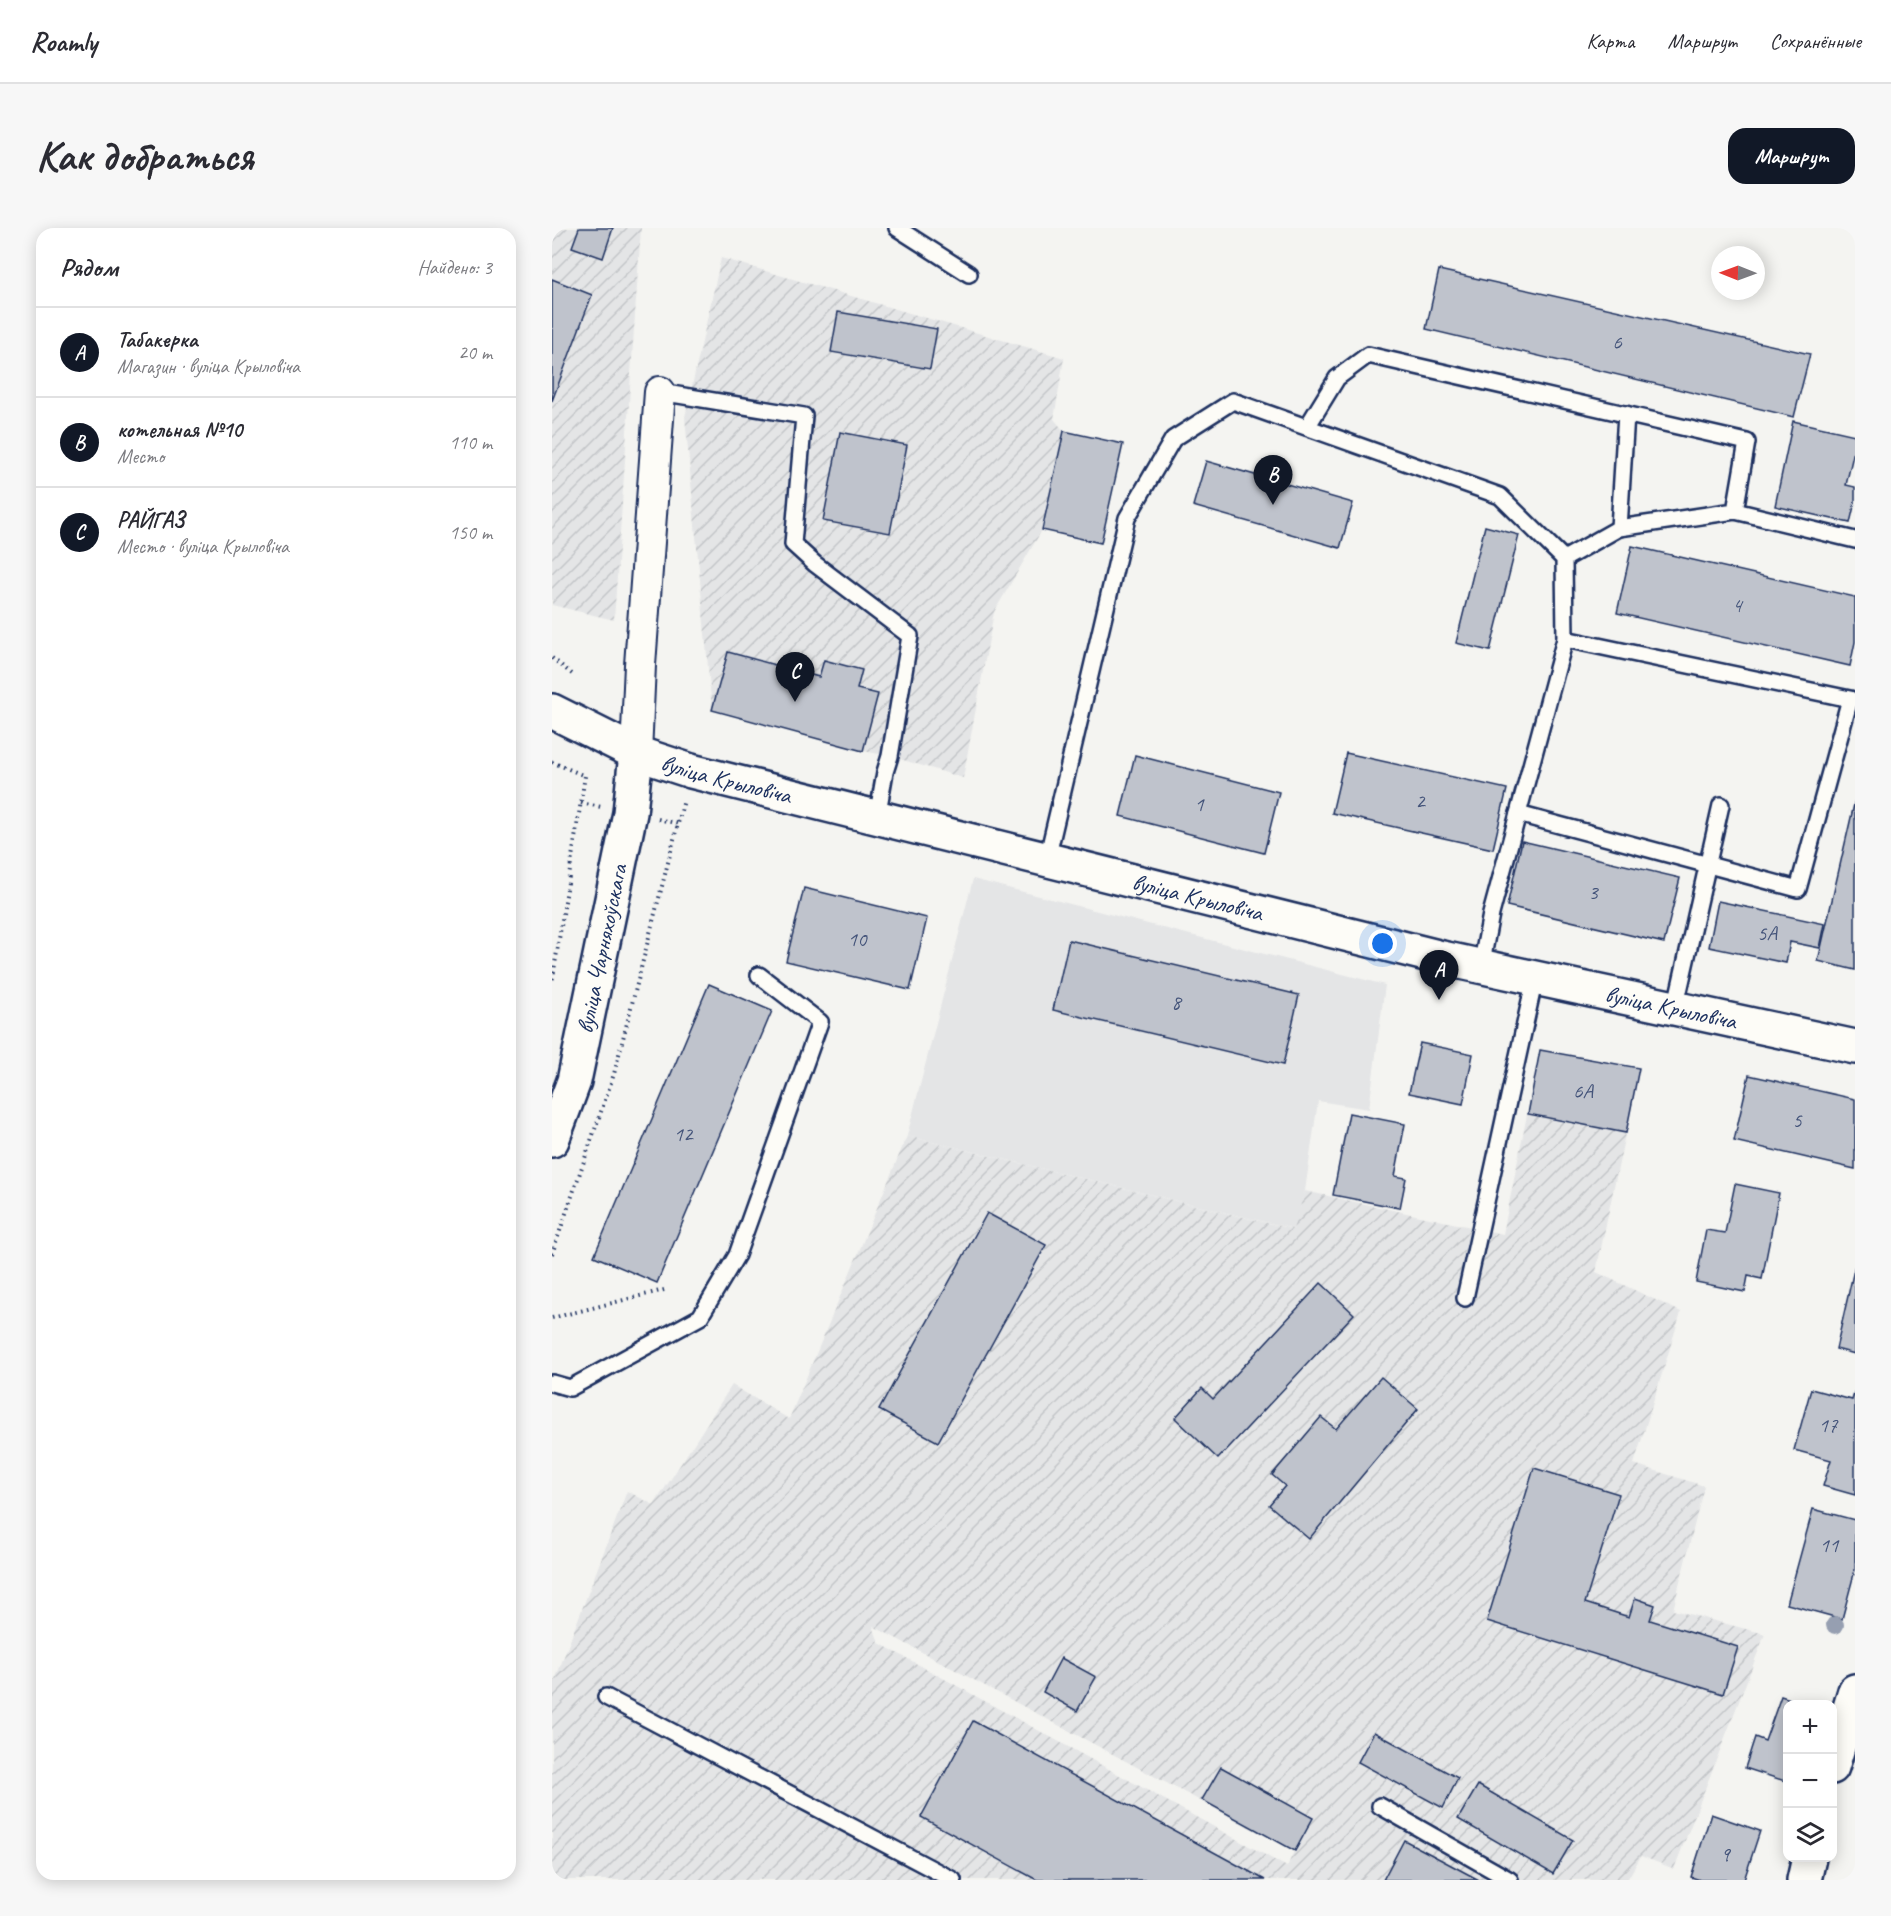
<!DOCTYPE html>
<html lang="ru">
<head>
<meta charset="utf-8">
<style>
	body { margin:0; font-family:Caveat,sans-serif; background:#f7f7f7; color:#2b2b33 }
	.controls { position:absolute; right:18px; bottom:18px; display:grid; overflow:hidden; border-radius:12px; box-shadow:0 3px 15px #0003 }
	.controls button { width:54px; height:54px; display:grid; place-items:center; padding:0; border:0; border-bottom:2px solid #e1e1e2; background:#fff; color:#2b2b33; font:30px sans-serif }
	.compass { position:absolute; left:1159px; top:18px; width:54px; height:54px; border-radius:50%; background:#fff; box-shadow:0 3px 15px #0003; rotate:271deg }
	.you { position:absolute; left:831px; top:716px; width:21px; height:21px; margin:-15px; border:4px solid #fff; border-radius:50%; background:#1a73e8; box-shadow:0 0 0 9px #1a73e833 }
	.badge { display:grid; place-items:center; width:39px; height:39px; border-radius:50%; background:#111827; color:#fff; font-size:20px; font-weight:700 }
	.pin { position:absolute; translate:-50% -50px; filter:drop-shadow(0 2px 3px #0008) }
	.pin::after { content:''; position:absolute; top:32px; width:21px; height:18px; background:inherit; clip-path:polygon(0 0,100% 0,50% 100%) }
	.list { margin:0; padding:0; list-style:none }
	h2 { display:flex; justify-content:space-between; align-items:center; height:78px; margin:0; padding:0 24px; font-size:26px }
	h2 small { font-size:20px; font-weight:400; color:#7c7c81 }
	.list li { display:grid; grid-template-columns:39px 1fr auto; gap:18px; align-items:center; box-sizing:border-box; height:90px; padding:0 24px; border-top:2px solid #e1e1e2 }
	.list b { display:block; font-size:22px; white-space:nowrap }
	.list p { margin:0; font-size:20px; white-space:nowrap; color:#7c7c81 }
	.list em { font-size:20px; font-style:normal; color:#7c7c81 }
	.icon { flex:none; width:33px; height:33px; fill:none; stroke:currentColor; stroke-width:2; stroke-linecap:round; stroke-linejoin:round }
	.map { position:relative; flex:none; width:1303px; height:1652px; overflow:hidden; border-radius:18px }
	header { display:flex; align-items:center; gap:36px; box-sizing:border-box; height:84px; padding:0 30px; background:#fff; border-bottom:2px solid #e1e1e2 }
	header strong { font-size:28px }
	nav { display:flex; gap:33px; margin-inline-start:auto; font-size:21px }
	.intro { display:flex; align-items:center; justify-content:space-between; box-sizing:border-box; height:144px; padding:0 36px }
	h1 { margin:0; font-size:42px }
	.button { padding:15px 27px; border-radius:18px; background:#111827; color:#fff; font-size:21px; font-weight:700 }
	main { display:flex; gap:36px; padding:0 36px }
	aside { flex:1; background:#fff; border-radius:18px; box-shadow:0 3px 15px #0003 }
	.map>svg:first-child { display:block }
	.built { fill:#e4e5e6 }
	.industrial { fill:url(#industrial-furrows); fill-rule:evenodd }
	.building { fill:#bfc3cc; stroke:#1b2f5e; stroke-width:1.5 }
	.lines { fill:none; stroke-linecap:round; stroke-linejoin:round }
	.service-casing { stroke:#1b2f5e; stroke-width:20 }
	.minor-casing { stroke:#1b2f5e; stroke-width:34 }
	.tertiary-casing { stroke:#1b2f5e; stroke-width:38 }
	.secondary-casing { stroke:#1b2f5e; stroke-width:38 }
	.path { stroke:#1b2f5e; stroke-width:4; stroke-dasharray:1.5 4.5; stroke-linecap:butt }
	.service { stroke:#fdfcf7; stroke-width:15 }
	.minor { stroke:#fdfcf7; stroke-width:30 }
	.tertiary { stroke:#fdfcf7; stroke-width:33 }
	.secondary { stroke:#fdfcf7; stroke-width:33 }
	.tree { fill:#969fb1 }
	.labels { text-anchor:middle; dominant-baseline:central; stroke-width:4.5; stroke-linejoin:round; paint-order:stroke }
	.number-label { font-size:21px; fill:#44547a }
	.street-label { font-size:24px; fill:#1b2f5e; stroke:#fdfcf7 }
</style>
</head>
<body>
<header>
<strong>Roamly</strong>
<nav><a>Карта</a><a>Маршрут</a><a>Сохранённые</a></nav>
</header>
<div class="intro"><h1>Как добраться</h1><a class="button">Маршрут</a></div>
<main>
<aside>
<h2>Рядом<small>Найдено: 3</small></h2>
<ul class="list">
<li><span class="badge">A</span><div><b>Табакерка</b><p>Магазин · вуліца Крыловіча</p></div><em>20 m</em></li>
<li><span class="badge">B</span><div><b>котельная №10</b><p>Место</p></div><em>110 m</em></li>
<li><span class="badge">C</span><div><b>РАЙГАЗ</b><p>Место · вуліца Крыловіча</p></div><em>150 m</em></li>
</ul>
</aside>
<div class="map">
<svg width="1303" height="1652" viewBox="0 0 1303 1652">
	<defs>
		<pattern id="industrial-furrows" width="10" height="10" patternUnits="userSpaceOnUse" patternTransform="scale(1.5)"><rect width="10" height="10" fill="#e4e5e6"/><path d="M-1 1l2-2M0 10L10 0M9 11l2-2" fill="none" stroke="#c3c5c8"/></pattern>
	</defs>
	<rect width="100%" height="100%" fill="#f4f4f1"/>
	<filter id="ink" filterUnits="userSpaceOnUse"><feTurbulence type="fractalNoise" baseFrequency=".0167" numOctaves="2"/><feDisplacementMap in="SourceGraphic" scale="12" xChannelSelector="R" yChannelSelector="G"/><feConvolveMatrix kernelMatrix="1 2 1 2 8 2 1 2 1" color-interpolation-filters="sRGB"/></filter>
	<g filter="url(#ink)">
		<polygon class="built" points="421,651 833,757 817,881 766,873 753,963 742,1001 355,908"/>
		<g class="industrial">
			<polygon points="0,0 89,0 62,392 0,377"/>
			<polygon points="169,30 512,130 502,191 512,203 490,302 442,384 411,550 338,528 311,523 160,482 133,189"/>
			<path d="M988,822L1087,840L1044,1044L1129,1084L1082,1236L1152,1258L1121,1382L1213,1406L1122,1641L1089,1628L1075,1652H0V1460L75,1263L102,1277L180,1157L237,1191L355,908L741,1001L753,963L951,1006ZM321,1398L742,1623L735,1639L327,1415Z"/>
		</g>
		<g class="building">
			<polygon points="27,0 61,0 51,30 20,19"/>
			<polygon points="887,42 1258,126 1242,189 874,101"/>
			<polygon points="0,51 40,67 0,173"/>
			<polygon points="286,84 385,101 378,141 279,124"/>
			<polygon points="1241,193 1303,207 1303,218 1294,257 1303,259 1303,274 1298,295 1223,278"/>
			<polygon points="512,203 571,216 549,315 490,302"/>
			<polygon points="288,204 355,217 338,305 271,293"/>
			<polygon points="654,233 801,275 788,320 641,278"/>
			<polygon points="933,298 967,307 938,423 904,415"/>
			<polygon points="1080,318 1303,369 1303,414 1298,438 1065,385"/>
			<polygon points="176,424 267,449 272,432 310,442 305,461 326,466 311,523 160,482"/>
			<polygon points="794,525 955,561 941,621 780,585"/>
			<polygon points="583,527 727,564 712,625 568,588"/>
			<polygon points="1303,572 1303,742 1266,733"/>
			<polygon points="970,613 1128,650 1112,715 955,678"/>
			<polygon points="252,660 375,690 358,762 234,733"/>
			<polygon points="1166,673 1273,696 1268,720 1238,714 1234,735 1157,719"/>
			<polygon points="517,712 747,767 731,837 501,782"/>
			<polygon points="157,756 220,783 105,1055 42,1028"/>
			<polygon points="868,815 921,826 911,876 857,865"/>
			<polygon points="988,822 1087,840 1074,905 976,886"/>
			<polygon points="1197,847 1303,871 1303,941 1182,913"/>
			<polygon points="797,885 853,896 843,948 854,950 848,980 781,967"/>
			<polygon points="1183,956 1227,965 1210,1051 1196,1048 1193,1064 1144,1054 1154,1002 1173,1005"/>
			<polygon points="435,985 494,1017 386,1214 327,1182"/>
			<polygon points="1303,1037 1303,1126 1284,1121"/>
			<polygon points="769,1055 802,1086 666,1231 623,1190 650,1160 661,1171"/>
			<polygon points="829,1149 866,1181 757,1311 717,1277 733,1258 720,1247 769,1189 784,1201"/>
			<polygon points="1259,1161 1300,1172 1303,1162 1303,1267 1271,1258 1279,1232 1242,1222"/>
			<polygon points="982,1240 1067,1266 1033,1375 1077,1389 1083,1370 1103,1377 1098,1392 1186,1419 1171,1466 935,1393"/>
			<polygon points="1261,1281 1303,1292 1303,1342 1290,1391 1235,1376"/>
			<polygon points="509,1430 544,1449 525,1483 491,1464"/>
			<polygon points="1229,1468 1253,1476 1236,1476 1236,1554 1193,1540 1203,1509 1213,1513"/>
			<polygon points="421,1493 713,1652 485,1652 369,1589"/>
			<polygon points="822,1504 906,1550 891,1580 806,1534"/>
			<polygon points="669,1539 761,1590 743,1623 650,1572"/>
			<polygon points="926,1557 1021,1612 1001,1646 906,1591"/>
			<polygon points="1159,1586 1208,1603 1192,1652 1148,1652 1139,1649"/>
			<polygon points="852,1612 927,1652 831,1652"/>
		</g>
		<g class="lines">
			<g class="service-casing">
				<g id="service">
					<polyline points="345,0 417,46"/>
					<polyline points="108,164 252,188 241,316 263,336 358,408 338,528 333,544 325,590"/>
					<polyline points="755,199 785,150 816,127 1195,214 1183,283 1067,300 1012,331"/>
					<polyline points="1183,283 1303,312"/>
					<polyline points="1067,300 1074,186"/>
					<polyline points="966,586 1246,661 1298,471 1013,411"/>
					<polyline points="495,631 575,290 621,211 681,173 948,268 1012,331 1013,411 939,686 929,739"/>
					<polyline points="1123,781 1169,577"/>
					<polyline points="913,1070 983,750"/>
					<polyline points="0,1155 18,1160 148,1089 185,1027 268,794 207,747"/>
					<polyline points="54,1469 401,1652"/>
					<polyline points="828,1578 958,1652"/>
				</g>
			</g>
			<g class="minor-casing">
				<polyline id="minor" points="84,525 88,437 108,164"/>
			</g>
			<g class="tertiary-casing">
				<g id="tertiary">
					<path id="s1" d="M0,912L22,853L78,585L84,525"/>
					<polyline points="1280,1539 1303,1463"/>
					<polyline points="1252,1652 1257,1630"/>
				</g>
			</g>
			<g class="secondary-casing">
				<g id="secondary">
					<path id="s2" d="M0,483L84,525L139,543L890,730L1303,819"/>
				</g>
			</g>
			<g class="path">
				<polyline points="0,430 20,446"/>
				<polyline points="0,534 33,548 0,755"/>
				<polyline points="29,575 49,579"/>
				<polyline points="106,591 127,596"/>
				<polyline points="0,1026 62,846 132,572"/>
				<polyline points="0,1090 116,1061"/>
			</g>
			<use href="#service" class="service"/>
			<use href="#minor" class="minor"/>
			<use href="#tertiary" class="tertiary"/>
			<use href="#secondary" class="secondary"/>
		</g>
		<circle class="tree" cx="1283" cy="1397" r="9"/>
	</g>
	<g class="labels">
		<g class="number-label">
			<text x="1065" y="114">6</text>
			<text x="1185" y="377">4</text>
			<text x="868" y="573">2</text>
			<text x="647" y="576">1</text>
			<text x="1041" y="664">3</text>
			<text x="1215" y="705">5А</text>
			<text x="305" y="711">10</text>
			<text x="624" y="774">8</text>
			<text x="1031" y="863">6А</text>
			<text x="1245" y="892">5</text>
			<text x="131" y="906">12</text>
			<text x="1276" y="1197">17</text>
			<text x="1277" y="1317">11</text>
			<text x="1173" y="1626">9</text>
		</g>
		<g class="street-label">
			<text stroke="none"><textPath href="#s2" startOffset="188">вуліца Крыловіча</textPath></text>
			<text stroke="none"><textPath href="#s2" startOffset="674">вуліца Крыловіча</textPath></text>
			<text stroke="none"><textPath href="#s1" startOffset="198">вуліца Чарняхоўскага</textPath></text>
			<text stroke="none"><textPath href="#s2" startOffset="1160">вуліца Крыловіча</textPath></text>
		</g>
	</g>
</svg>
<div class="controls">
<button>+</button>
<button>−</button>
<button><svg class="icon" aria-label="layers" viewBox="0 0 24 24"><path d="M12 4l9 5-9 5-9-5zM3 14l9 5 9-5"/></svg></button>
</div>
<svg class="compass" viewBox="-18 -18 36 36"><path d="M0-13l5 13h-10z" fill="#e53935"/><path d="M0 13l5-13h-10z" fill="#7c7c81"/></svg>
<div class="you"></div>
<div class="pin badge" style="left:887px;top:772px">A</div>
<div class="pin badge" style="left:721px;top:277px">B</div>
<div class="pin badge" style="left:243px;top:474px">C</div>
</div>
</main>
</body>
</html>
